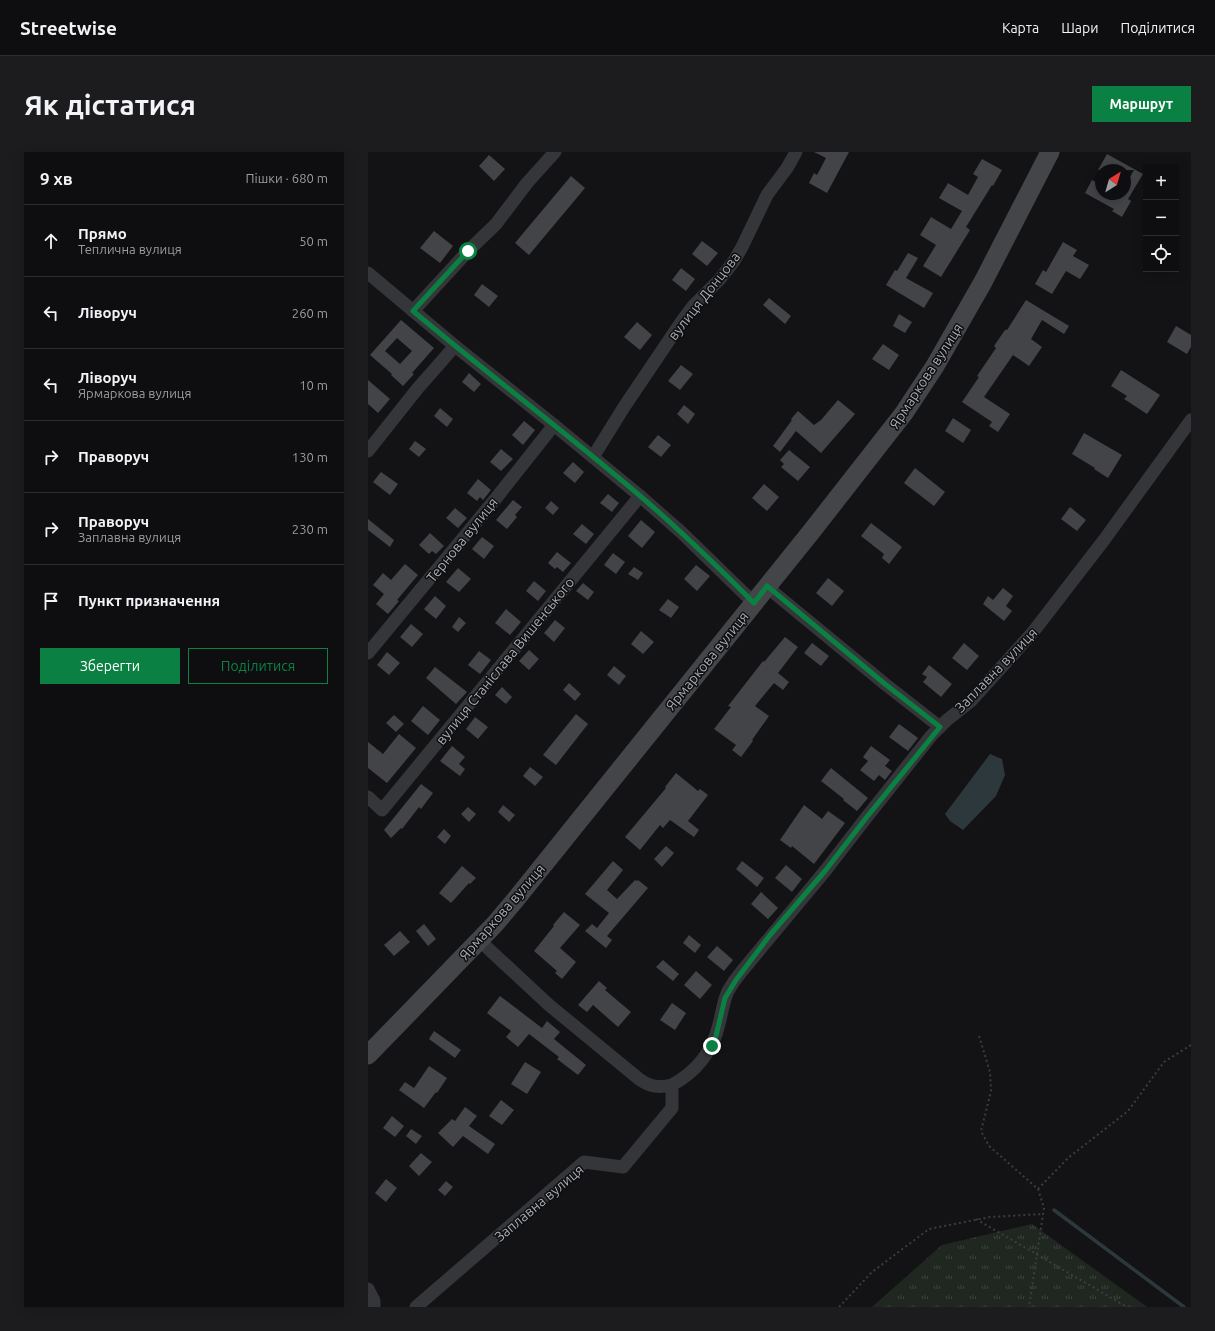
<!DOCTYPE html>
<html lang="uk">
<head>
<meta charset="utf-8">
<style>
	body { margin:0; font-family:Ubuntu,sans-serif; background:#1c1c1e; color:#f1f3f6 }
	.controls { position:absolute; right:12px; top:12px; display:grid; overflow:hidden; border-radius:0px; box-shadow:0 2px 10px #0003 }
	.controls button { width:36px; height:36px; display:grid; place-items:center; padding:0; border:0; border-bottom:1px solid #2e2e30; background:#0e0e10; color:#f1f3f6; font:20px sans-serif }
	.compass { position:absolute; left:727px; top:12px; width:36px; height:36px; border-radius:50%; background:#0e0e10; box-shadow:0 2px 10px #0003; rotate:37deg }
	.stop { position:absolute; width:12px; height:12px; margin:-9px; border:3px solid #0b8043; border-radius:50%; background:#fff }
	.stop.end { background:#0b8043; border-color:#fff; box-shadow:0 1px 4px #0008 }
	.list { margin:0; padding:0; list-style:none }
	h2 { display:flex; justify-content:space-between; align-items:center; height:52px; margin:0; padding:0 16px; font-size:17px }
	h2 small { font-size:13px; font-weight:400; color:#9b9c9f }
	.list li { display:grid; grid-template-columns:26px 1fr auto; gap:12px; align-items:center; box-sizing:border-box; height:72px; padding:0 16px; border-top:1px solid #2e2e30 }
	.list b { display:block; font-size:15px; white-space:nowrap }
	.list p { margin:0; font-size:13px; white-space:nowrap; color:#9b9c9f }
	.list em { font-size:13px; font-style:normal; color:#9b9c9f }
	.actions { display:flex; gap:8px; padding:12px 16px }
	.actions a { flex:1; padding:9px 0; border:1px solid #0b8043; border-radius:0px; text-align:center; font-size:14px; color:#0b8043 }
	.actions .main { background:#0b8043; color:#fff }
	.icon { flex:none; width:22px; height:22px; fill:none; stroke:currentColor; stroke-width:2; stroke-linecap:round; stroke-linejoin:round }
	.map { position:relative; flex:none; width:823px; height:1155px; overflow:hidden; border-radius:0px }
	header { display:flex; align-items:center; gap:24px; box-sizing:border-box; height:56px; padding:0 20px; background:#0e0e10; border-bottom:1px solid #2e2e30 }
	header strong { font-size:19px }
	nav { display:flex; gap:22px; margin-inline-start:auto; font-size:14px }
	.intro { display:flex; align-items:center; justify-content:space-between; box-sizing:border-box; height:96px; padding:0 24px }
	h1 { margin:0; font-size:28px }
	.button { padding:10px 18px; border-radius:0px; background:#0b8043; color:#fff; font-size:14px; font-weight:700 }
	main { display:flex; gap:24px; padding:0 24px }
	aside { flex:1; background:#0e0e10; border-radius:0px; box-shadow:0 2px 10px #0003 }
	.map>svg:first-child { display:block }
	.grass { fill:url(#grass-tufts) }
	.water { fill:#2d383c }
	.lines { fill:none; stroke-linecap:round; stroke-linejoin:round }
	.stream { stroke:#2d383c; stroke-width:3.5 }
	.building { fill:#424448; fill-rule:evenodd }
	.path { stroke:#3b3d40; stroke-width:2; stroke-dasharray:2 3; stroke-linecap:butt }
	.street { stroke:#343639; stroke-width:13 }
	.secondary { stroke:#434549; stroke-width:19 }
	.route { stroke:#0b8043; stroke-width:5 }
	.labels { text-anchor:middle; dominant-baseline:central; stroke-width:3; stroke-linejoin:round; paint-order:stroke }
	.street-label { font-size:14px; fill:#a6adb4; stroke:#0e0e10 }
</style>
</head>
<body>
<header>
<strong>Streetwise</strong>
<nav><a>Карта</a><a>Шари</a><a>Поділитися</a></nav>
</header>
<div class="intro"><h1>Як дістатися</h1><a class="button">Маршрут</a></div>
<main>
<aside>
<h2>9 хв<small>Пішки · 680 m</small></h2>
<ul class="list">
<li><svg class="icon" aria-label="ahead" viewBox="0 0 24 24"><path d="M12 20V5M6 11l6-6 6 6"/></svg><div><b>Прямо</b><p>Теплична вулиця</p></div><em>50 m</em></li>
<li><svg class="icon" aria-label="left" viewBox="0 0 24 24"><path d="M17 20v-9H6M10 6l-5 5 5 5"/></svg><div><b>Ліворуч</b></div><em>260 m</em></li>
<li><svg class="icon" aria-label="left" viewBox="0 0 24 24"><path d="M17 20v-9H6M10 6l-5 5 5 5"/></svg><div><b>Ліворуч</b><p>Ярмаркова вулиця</p></div><em>10 m</em></li>
<li><svg class="icon" aria-label="right" viewBox="0 0 24 24"><path d="M7 20v-9h11M14 6l5 5-5 5"/></svg><div><b>Праворуч</b></div><em>130 m</em></li>
<li><svg class="icon" aria-label="right" viewBox="0 0 24 24"><path d="M7 20v-9h11M14 6l5 5-5 5"/></svg><div><b>Праворуч</b><p>Заплавна вулиця</p></div><em>230 m</em></li>
<li><svg class="icon" aria-label="arrive" viewBox="0 0 24 24"><path d="M6 21V4h12l-3 4 3 4H6"/></svg><div><b>Пункт призначення</b></div></li>
</ul>
<div class="actions"><a class="main">Зберегти</a><a>Поділитися</a></div>
</aside>
<div class="map">
<svg width="823" height="1155" viewBox="0 0 823 1155">
	<defs>
		<pattern id="grass-tufts" width="24" height="20" patternUnits="userSpaceOnUse"><rect width="24" height="20" fill="#202720"/><path d="M3 7l-1-3M5 7V3M7 7l1-3M15 17l-1-3M17 17v-4M19 17l1-3" fill="none" stroke="#3d443e"/></pattern>
	</defs>
	<rect width="100%" height="100%" fill="#131315"/>
	<polygon class="grass" points="664,1072 779,1155 504,1155 574,1093"/>
	<polygon class="water" points="622,602 634,607 637,623 628,644 595,678 582,669 577,662"/>
	<g class="lines">
		<polyline class="stream" points="686,1058 816,1155"/>
	</g>
	<g class="building">
		<polygon points="446,0 481,0 459,41 441,31 446,21 449,23 458,6"/>
		<polygon points="739,2 775,22 760,47 763,49 754,65 744,59 746,57 717,41 724,28 733,33 733,42 757,42 757,34 766,18 730,18"/>
		<polygon points="121,3 137,17 126,29 111,14"/>
		<polygon points="614,7 634,18 625,34 624,33 598,75 602,78 573,125 555,114 568,93 552,83 563,65 583,77 594,59 571,46 580,31 600,43 610,25 605,22"/>
		<polygon points="203,24 217,36 161,103 147,91"/>
		<polygon points="66,79 85,94 72,111 52,96"/>
		<polygon points="334,89 350,101 339,114 324,102"/>
		<polygon points="695,90 709,98 705,104 721,113 712,127 698,119 684,142 667,132 675,118 678,120"/>
		<polygon points="540,101 550,106 538,126 565,141 556,156 518,133 527,118 529,119"/>
		<polygon points="313,116 327,127 318,139 304,128"/>
		<polygon points="114,132 130,144 121,155 106,143"/>
		<polygon points="401,146 423,164 417,172 395,153"/>
		<polygon points="658,148 701,174 696,182 674,168 663,187 674,195 661,214 645,203 616,245 642,262 630,280 621,274 624,270 594,250 611,225 609,224 628,196 626,194 637,178 639,178"/>
		<polygon points="531,162 544,170 537,181 525,174"/>
		<path d="M33,168L66,196L44,221L46,222L35,234L23,223L24,222L2,203ZM29,186L44,199L32,212L17,199Z"/>
		<polygon points="269,170 284,183 272,198 256,185"/>
		<polygon points="808,174 823,183 823,195 819,202 799,190"/>
		<polygon points="515,192 531,203 521,218 504,207"/>
		<polygon points="313,213 325,222 312,238 300,229"/>
		<polygon points="753,218 792,243 779,262 756,247 759,244 743,234"/>
		<polygon points="101,221 113,232 106,240 94,230"/>
		<polygon points="0,228 22,247 10,261 0,252"/>
		<polygon points="470,248 487,262 453,301 428,279 412,300 405,294 424,268 423,267 430,259 446,273 453,268"/>
		<polygon points="316,253 327,262 320,272 309,262"/>
		<polygon points="72,256 85,267 79,275 66,264"/>
		<polygon points="585,266 603,278 595,291 577,279"/>
		<polygon points="156,269 167,278 155,293 144,283"/>
		<polygon points="716,281 754,303 740,326 726,317 727,316 704,302"/>
		<polygon points="290,283 303,293 293,305 280,295"/>
		<polygon points="47,289 58,297 51,305 41,297"/>
		<polygon points="133,297 145,307 133,319 122,310"/>
		<polygon points="421,298 442,315 430,329 413,315 416,312 412,308"/>
		<polygon points="205,310 216,320 207,331 195,321"/>
		<polygon points="547,316 577,340 566,354 536,331"/>
		<polygon points="13,320 30,332 22,343 5,330"/>
		<polygon points="110,327 123,338 115,348 112,345 109,349 99,341"/>
		<polygon points="396,332 411,345 399,359 384,346"/>
		<polygon points="240,342 251,351 244,360 232,351"/>
		<polygon points="145,348 154,355 147,363 149,365 139,377 128,368"/>
		<polygon points="183,349 191,356 185,363 177,356"/>
		<polygon points="702,355 718,368 709,379 693,367"/>
		<polygon points="87,356 99,366 90,376 78,366"/>
		<polygon points="0,367 26,388 22,395 0,378"/>
		<polygon points="273,368 287,380 274,396 260,384"/>
		<polygon points="503,371 534,395 521,412 514,406 516,402 493,384"/>
		<polygon points="214,372 226,382 218,392 205,382"/>
		<polygon points="62,381 76,394 68,402 64,399 61,402 51,393"/>
		<polygon points="114,385 126,394 116,407 104,397"/>
		<polygon points="189,400 203,411 195,420 189,415 187,417 180,411"/>
		<polygon points="245,401 257,410 248,422 236,413"/>
		<polygon points="37,412 50,423 29,448 31,449 20,462 8,452 16,442 5,433 15,421 23,428"/>
		<polygon points="328,413 342,424 329,439 316,427"/>
		<polygon points="266,415 275,421 270,428 260,422"/>
		<polygon points="90,416 103,427 91,440 78,430"/>
		<polygon points="460,426 476,439 464,454 448,441"/>
		<polygon points="166,429 178,439 170,449 158,439"/>
		<polygon points="215,431 226,440 220,448 208,439"/>
		<polygon points="635,436 645,444 638,454 644,459 636,469 615,452 620,444 625,448"/>
		<polygon points="67,444 78,454 68,467 56,457"/>
		<polygon points="300,447 311,455 303,466 291,458"/>
		<polygon points="138,457 153,470 142,483 127,471"/>
		<polygon points="91,465 98,471 90,480 84,475"/>
		<polygon points="187,468 197,476 186,490 176,481"/>
		<polygon points="43,472 55,482 44,495 32,485"/>
		<polygon points="273,479 286,490 275,502 263,492"/>
		<polygon points="417,485 430,495 410,521 421,530 415,538 406,531 387,554 401,564 384,588 385,589 373,605 364,598 368,593 346,577 363,555 360,554 395,509 396,510"/>
		<polygon points="444,491 461,504 453,514 436,501"/>
		<polygon points="596,491 611,504 599,518 584,506"/>
		<polygon points="161,498 171,507 161,518 151,509"/>
		<polygon points="111,499 123,508 112,522 100,513"/>
		<polygon points="19,500 32,511 21,523 9,513"/>
		<polygon points="561,513 584,532 573,545 555,530 559,525 554,522"/>
		<polygon points="246,514 258,524 251,533 239,523"/>
		<polygon points="67,515 99,540 88,552 58,526"/>
		<polygon points="201,531 213,542 207,549 195,538"/>
		<polygon points="134,535 144,545 138,552 127,543"/>
		<polygon points="55,554 72,568 60,583 43,569"/>
		<polygon points="208,562 220,572 188,613 175,603"/>
		<polygon points="26,563 36,572 28,580 18,571"/>
		<polygon points="107,565 120,575 110,587 98,577"/>
		<polygon points="531,572 550,586 540,599 521,585"/>
		<polygon points="31,582 48,596 19,631 0,616 0,590 15,602"/>
		<polygon points="84,594 97,605 91,612 97,617 92,624 72,609"/>
		<polygon points="503,594 522,608 517,614 524,619 517,628 511,623 506,629 492,618 500,609 495,605"/>
		<polygon points="162,615 175,625 167,634 155,624"/>
		<polygon points="463,616 500,646 489,659 475,648 476,647 453,629"/>
		<polygon points="308,621 330,639 332,637 340,643 320,669 331,678 326,685 302,668 295,676 292,673 272,698 257,685 298,636 297,635"/>
		<polygon points="53,632 65,641 53,657 51,655 34,677 33,676 23,686 16,678"/>
		<polygon points="135,653 147,663 141,670 130,660"/>
		<polygon points="436,653 454,667 460,659 477,671 446,712 424,694 423,696 412,688"/>
		<polygon points="100,655 108,662 101,670 93,662"/>
		<polygon points="76,677 83,684 77,692 69,685"/>
		<polygon points="298,694 306,701 294,715 286,707"/>
		<polygon points="245,709 255,718 239,738 249,747 267,728 269,729 270,728 280,736 239,784 244,788 238,796 217,779 224,772 229,776 241,761 217,742"/>
		<polygon points="374,709 396,726 389,735 368,717"/>
		<polygon points="418,713 434,727 424,740 407,726"/>
		<polygon points="94,714 108,726 102,732 101,731 83,751 71,741"/>
		<polygon points="393,740 410,756 400,767 383,752"/>
		<polygon points="196,760 212,773 192,796 208,810 194,827 187,821 189,819 166,799 186,774 185,773"/>
		<polygon points="56,772 68,787 60,794 48,779"/>
		<polygon points="32,779 42,790 26,804 16,793"/>
		<polygon points="321,783 333,793 327,801 315,791"/>
		<polygon points="349,794 365,808 356,819 339,805"/>
		<polygon points="295,808 311,822 305,829 288,815"/>
		<polygon points="328,819 344,833 332,847 316,833"/>
		<polygon points="231,829 239,836 237,838 263,860 250,875 225,853 219,860 210,853"/>
		<polygon points="132,844 174,876 179,869 192,880 186,887 218,913 210,923 189,907 191,905 161,882 150,895 138,885 143,879 119,861"/>
		<polygon points="304,851 318,861 307,878 292,868"/>
		<polygon points="66,879 93,898 87,906 61,887"/>
		<polygon points="157,910 173,920 159,942 143,932"/>
		<polygon points="61,914 79,926 69,941 68,940 56,956 31,938 37,930 46,936"/>
		<polygon points="133,948 146,958 134,973 121,964"/>
		<polygon points="97,955 109,964 101,974 127,992 120,1002 95,984 85,995 70,981 84,967 87,969"/>
		<polygon points="24,964 36,974 27,985 15,976"/>
		<polygon points="43,977 54,984 48,992 38,984"/>
		<polygon points="53,1001 64,1010 51,1024 41,1014"/>
		<polygon points="18,1027 29,1036 18,1050 7,1041"/>
		<polygon points="78,1029 85,1035 77,1044 70,1038"/>
	</g>
	<g class="lines">
		<g class="path">
			<polyline points="611,884 622,920 623,939 613,979 621,994 670,1037 676,1056 661,1155"/>
			<polyline points="670,1037 700,1006 760,959 796,910 823,893"/>
			<polyline points="608,1067 759,1155"/>
			<polyline points="471,1155 504,1120 561,1077 622,1065 675,1062"/>
		</g>
		<g class="street">
			<polyline points="0,121 87,194 186,273 272,344 313,380 386,451"/>
			<polyline points="45,159 100,99 128,72 159,31 187,0"/>
			<polyline points="0,299 50,236 87,194"/>
			<polyline points="225,305 256,255 314,169 326,153 352,127 366,109 374,95 399,43 419,16 428,0"/>
			<polyline points="399,435 517,532 572,575"/>
			<polyline points="0,501 129,345 186,273"/>
			<polyline points="0,645 14,658 272,344"/>
			<path d="M111,788L181,853L271,927C282,935 291,936 304,933"/>
			<polyline points="0,1137 6,1149 6,1155"/>
			<path d="M48,1155L216,1010L255,1015L304,956V933C328,920 345,899 351,872C354,861 355,850 360,839C364,832 369,825 374,819L457,719L498,666L563,584L579,568L603,549L665,480L736,388L823,268"/>
		</g>
		<polyline class="secondary" points="0,903 127,772 148,747 443,380 536,261 567,214 615,130 682,0"/>
	</g>
	<g class="lines">
		<path class="route" d="M100,99L45,159C120,222 197,280 271,343C311,377 349,414 386,451L399,434L517,532L572,575L498,666L457,719L402,783L368,828L357,846L348,884L344,894"/>
	</g>
	<g class="labels">
		<g class="street-label">
			<text transform="translate(336 144) rotate(-52)">вулиця Донцова</text>
			<text transform="translate(558 224) rotate(-57)">Ярмаркова вулиця</text>
			<text transform="translate(94 388) rotate(-51)">Тернова вулиця</text>
			<text transform="translate(137 509) rotate(-51)">вулиця Станіслава Вишенського</text>
			<text transform="translate(339 509) rotate(-51)">Ярмаркова вулиця</text>
			<text transform="translate(628 518) rotate(-46)">Заплавна вулиця</text>
			<text transform="translate(134 760) rotate(-49)">Ярмаркова вулиця</text>
			<text transform="translate(171 1051) rotate(-40)">Заплавна вулиця</text>
		</g>
	</g>
</svg>
<div class="controls">
<button>+</button>
<button>−</button>
<button><svg class="icon" aria-label="locate" viewBox="0 0 24 24"><circle cx="12" cy="12" r="6"/><path d="M12 2v4M12 18v4M2 12h4M18 12h4"/></svg></button>
</div>
<svg class="compass" viewBox="-18 -18 36 36"><path d="M0-13l5 13h-10z" fill="#e53935"/><path d="M0 13l5-13h-10z" fill="#9b9c9f"/></svg>
<div class="stop" style="left:100px;top:99px"></div>
<div class="stop end" style="left:344px;top:894px"></div>
</div>
</main>
</body>
</html>
